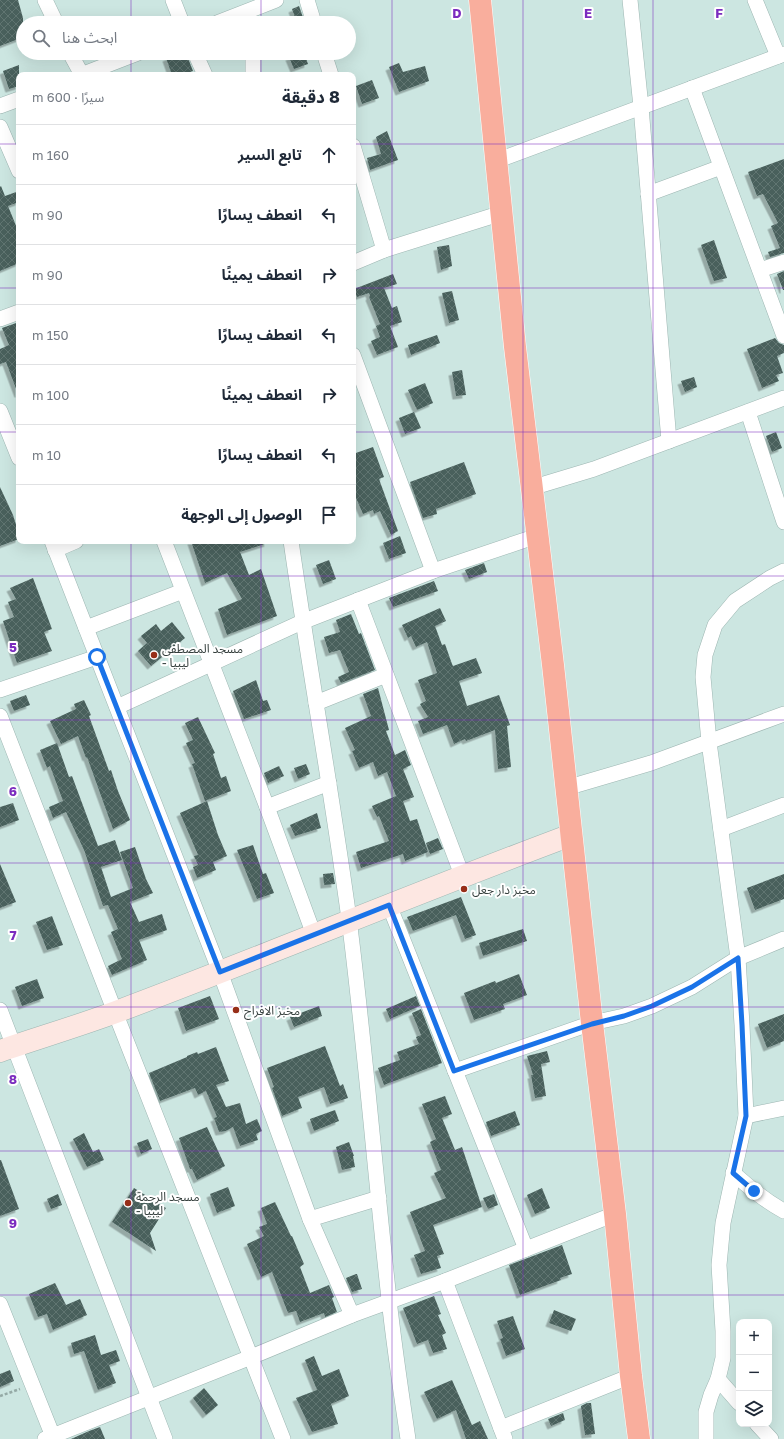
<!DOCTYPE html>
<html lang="ar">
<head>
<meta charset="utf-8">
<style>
	body { margin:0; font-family:"Golos Text","Noto Sans Arabic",sans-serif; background:#f6f6f7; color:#1f2937; direction:rtl }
	.controls { position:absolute; right:12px; bottom:12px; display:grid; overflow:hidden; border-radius:8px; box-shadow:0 4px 16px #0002 }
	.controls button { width:36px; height:36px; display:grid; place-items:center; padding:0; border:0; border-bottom:1px solid #e0e1e3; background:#fff; color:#1f2937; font:20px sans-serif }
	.stop { position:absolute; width:12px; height:12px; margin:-9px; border:3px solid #1a73e8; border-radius:50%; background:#fff }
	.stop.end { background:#1a73e8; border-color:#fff; box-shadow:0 1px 4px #0008 }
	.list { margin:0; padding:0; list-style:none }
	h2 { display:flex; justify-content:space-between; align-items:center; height:52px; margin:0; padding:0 16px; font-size:17px }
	h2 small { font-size:13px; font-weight:400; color:#747a83 }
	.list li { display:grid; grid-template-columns:26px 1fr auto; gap:12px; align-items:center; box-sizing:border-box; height:60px; padding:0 16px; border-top:1px solid #e0e1e3 }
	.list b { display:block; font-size:15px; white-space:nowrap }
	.list em { font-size:13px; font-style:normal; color:#747a83 }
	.icon { flex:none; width:22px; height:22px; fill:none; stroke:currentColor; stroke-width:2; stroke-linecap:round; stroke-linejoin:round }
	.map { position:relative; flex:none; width:784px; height:1439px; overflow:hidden; direction:ltr }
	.search { position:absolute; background:#fff; box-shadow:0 4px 16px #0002; left:16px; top:16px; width:340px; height:44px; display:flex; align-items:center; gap:10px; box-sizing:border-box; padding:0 14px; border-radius:22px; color:#747a83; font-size:15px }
	.panel { position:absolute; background:#fff; box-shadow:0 4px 16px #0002; left:16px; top:72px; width:340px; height:472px; border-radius:8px; direction:rtl }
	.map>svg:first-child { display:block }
	.building { fill:url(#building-cross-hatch); filter:url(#shadow) }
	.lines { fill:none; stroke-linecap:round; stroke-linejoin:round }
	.street-casing { stroke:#9db6b2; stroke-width:16 }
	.secondary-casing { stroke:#9db6b2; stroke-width:23 }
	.highway-casing { stroke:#fff; stroke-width:23 }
	.path { stroke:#95aaa6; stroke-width:2.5; stroke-dasharray:3 2; stroke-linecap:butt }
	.street { stroke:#fff; stroke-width:15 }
	.secondary { stroke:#fde7e2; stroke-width:22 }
	.highway { stroke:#f9ae9d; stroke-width:22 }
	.route { stroke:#1a73e8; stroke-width:5 }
	.grid { fill:none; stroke:#7b2cbf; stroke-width:1; stroke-opacity:0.55 }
	.poi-dot { fill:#972e18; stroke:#fff; stroke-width:1.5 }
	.labels { text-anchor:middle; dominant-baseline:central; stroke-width:4; stroke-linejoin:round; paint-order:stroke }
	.poi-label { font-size:12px; fill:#353f3d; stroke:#fff; text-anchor:start }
	.grid-label { font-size:13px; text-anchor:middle; font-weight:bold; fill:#7b2cbf; stroke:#fff; stroke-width:4; stroke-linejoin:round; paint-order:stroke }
</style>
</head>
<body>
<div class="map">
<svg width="784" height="1439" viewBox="0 0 784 1439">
	<defs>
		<pattern id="building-cross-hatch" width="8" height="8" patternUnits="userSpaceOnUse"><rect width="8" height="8" fill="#49605c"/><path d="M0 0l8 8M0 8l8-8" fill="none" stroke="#617471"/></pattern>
		<filter id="shadow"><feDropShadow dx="-3.5" dy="3.5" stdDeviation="0" flood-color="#0004"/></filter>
	</defs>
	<rect width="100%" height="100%" fill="#cce6e1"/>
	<g class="building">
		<polygon points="0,0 18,0 23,18 23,29 18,30 21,38 0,46"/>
		<polygon points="299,6 305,23 297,23 292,9"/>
		<polygon points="179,53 186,53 193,71 182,75 172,75 166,58"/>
		<polygon points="302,53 304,53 308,64 294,69 289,57"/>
		<polygon points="399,63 403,72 425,66 429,81 399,92 389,67"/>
		<polygon points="19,65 19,86 9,89 3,71"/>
		<polygon points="372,80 379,98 362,104 356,86"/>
		<polygon points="387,131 398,160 370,170 367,158 381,154 376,137"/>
		<polygon points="784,159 784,253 770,257 768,252 780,248 771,226 778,223 763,194 757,196 748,172"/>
		<polygon points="1,186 5,196 19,191 19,202 8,206 19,233 19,263 0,271 0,187"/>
		<polygon points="714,240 727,278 714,281 701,245"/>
		<polygon points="449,245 452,266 441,270 437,247"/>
		<polygon points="784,271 784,290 783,290 777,274"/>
		<polygon points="393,274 397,284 384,288 392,308 397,306 402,322 390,326 398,347 377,355 371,341 380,337 376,326 380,324 369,297 370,296 369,293 357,297 354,289"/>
		<polygon points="452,291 459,320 449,323 442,293"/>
		<polygon points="19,322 19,394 18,394 6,362 0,364 0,349 9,345 2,328"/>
		<polygon points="437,335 440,343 411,355 408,345"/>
		<polygon points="775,338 779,343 784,345 784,353 777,356 783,373 776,375 779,381 762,388 747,349"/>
		<polygon points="462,370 466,395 456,396 452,372"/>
		<polygon points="694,377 697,387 685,392 681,381"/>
		<polygon points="425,383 433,403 417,410 408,390"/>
		<polygon points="414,412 421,428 405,434 399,418"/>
		<polygon points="776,432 782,448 772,452 766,436"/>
		<polygon points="373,447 384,477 379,479 398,531 391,535 380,511 374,514 373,510 363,514 353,491 353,454"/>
		<polygon points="464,462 476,494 436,509 437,514 423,518 410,482"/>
		<polygon points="0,487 13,515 19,534 19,539 0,546"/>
		<polygon points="400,536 406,553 389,559 383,543"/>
		<polygon points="191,541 267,541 268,543 240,552 249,575 261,569 277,616 227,635 218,609 242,599 227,573 205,583"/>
		<polygon points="329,560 336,579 323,584 316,565"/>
		<polygon points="484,563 487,572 469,579 465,570"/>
		<polygon points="33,578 52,629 44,632 52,651 17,663 3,621 14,617 8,602 16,599 10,588"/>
		<polygon points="434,581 438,591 393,607 389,598"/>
		<polygon points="440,608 446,621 435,626 442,645 445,644 452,664 453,666 476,658 482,673 459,681 467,706 499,695 510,725 507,726 511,767 498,769 495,730 466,741 465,739 454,744 447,725 423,734 418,721 428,717 420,704 426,701 418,680 437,673 427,642 416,647 411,636 408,638 402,625"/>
		<polygon points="351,614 359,634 361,633 375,670 341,683 338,677 349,672 340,650 329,653 324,637 340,632 336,620"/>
		<polygon points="172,622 185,638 151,666 138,651 147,643 141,636 156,624 161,631"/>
		<polygon points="256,680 263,701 267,700 271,710 244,719 233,691"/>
		<polygon points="378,688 389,730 386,731 395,755 405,750 411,765 403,769 414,797 403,801 410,821 417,819 428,852 405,861 403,854 361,868 356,852 389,841 379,816 377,817 372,806 396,796 387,772 378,776 373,762 359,768 352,751 355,750 345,728 371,716 363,694"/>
		<polygon points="26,695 30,705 14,711 10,701"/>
		<polygon points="84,700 91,715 89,716 109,771 111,770 118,791 130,820 113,829 87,757 86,758 78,736 61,744 50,721 76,709 74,704"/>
		<polygon points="198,717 215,753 213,754 221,778 226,776 231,791 205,801 192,764 195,763 186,743 193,740 185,723"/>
		<polygon points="57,743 69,777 72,776 98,846 115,840 122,860 101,867 111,897 133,888 120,852 135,847 146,879 153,893 130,902 139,922 162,914 167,930 139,940 147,960 112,975 108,966 122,959 111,932 118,929 108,905 103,906 84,850 66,812 53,818 49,807 63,801 50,766 47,768 40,750"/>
		<polygon points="306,764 310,774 298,779 294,768"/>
		<polygon points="279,766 284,776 268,783 264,773"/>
		<polygon points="207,801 218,835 227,856 213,862 216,870 197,878 193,867 198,865 194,856 198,855 180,813"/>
		<polygon points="13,803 19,820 0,827 0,807"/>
		<polygon points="317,813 321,828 295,836 290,825"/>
		<polygon points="438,838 443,849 430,854 426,843"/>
		<polygon points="253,845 263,874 266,873 274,893 257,899 237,850"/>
		<polygon points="0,864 16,902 0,908"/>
		<polygon points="333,873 335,884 324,885 323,874"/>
		<polygon points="784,874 784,899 755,910 747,888"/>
		<polygon points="461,897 476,935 465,939 456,915 413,931 407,917"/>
		<polygon points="52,916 63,945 47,950 36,922"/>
		<polygon points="523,929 527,941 483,956 479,943"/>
		<polygon points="519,974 527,995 503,1004 505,1009 474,1020 464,993 495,981 496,983"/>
		<polygon points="37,979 44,998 22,1006 15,987"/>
		<polygon points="210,996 219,1019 186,1031 178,1008"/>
		<polygon points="416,996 420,1006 390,1019 386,1009"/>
		<polygon points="319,1006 322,1016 294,1027 290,1017"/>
		<polygon points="421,1009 442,1063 384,1085 378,1068 400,1060 397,1052 419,1044 416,1037 421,1035 412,1013"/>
		<polygon points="784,1014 784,1041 767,1048 758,1024"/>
		<polygon points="325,1046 340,1086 343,1084 348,1098 330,1104 324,1087 298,1097 302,1108 282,1116 272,1088 274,1087 267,1068"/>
		<polygon points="216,1047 229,1081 216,1085 226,1107 240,1103 246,1124 257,1119 262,1131 256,1134 258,1140 240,1146 233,1127 226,1131 219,1132 214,1118 217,1117 206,1091 198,1095 195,1088 160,1101 149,1073 187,1057 187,1056 197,1052 198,1054"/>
		<polygon points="547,1051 550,1062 541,1064 546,1096 535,1098 531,1075 533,1075 527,1056"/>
		<polygon points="445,1096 452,1114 442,1118 455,1150 462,1147 482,1207 433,1225 444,1254 437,1256 441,1268 421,1274 414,1255 425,1251 410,1212 446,1198 434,1173 441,1170 430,1142 436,1139 422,1104"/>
		<polygon points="335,1110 339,1121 314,1131 310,1119"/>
		<polygon points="515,1111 520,1125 491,1136 486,1122"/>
		<polygon points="207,1127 225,1166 197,1180 192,1169 190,1169 179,1138"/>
		<polygon points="84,1133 93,1152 99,1149 104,1160 87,1167 73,1139"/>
		<polygon points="148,1139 152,1149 141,1154 137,1143"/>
		<polygon points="349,1142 354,1156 353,1156 355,1167 342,1170 336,1147"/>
		<polygon points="0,1160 1,1160 19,1209 0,1216"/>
		<polygon points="228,1187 235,1206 217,1213 210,1194"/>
		<polygon points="134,1188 166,1208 150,1233 156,1251 112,1222"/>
		<polygon points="542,1188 550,1208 535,1214 527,1195"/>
		<polygon points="58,1194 62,1205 51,1209 47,1199"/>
		<polygon points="494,1194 498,1205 488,1209 483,1198"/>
		<polygon points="275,1202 291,1236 292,1236 304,1264 300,1267 310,1293 329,1285 334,1297 332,1298 337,1312 325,1317 324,1313 300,1322 296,1311 288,1313 272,1272 261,1277 247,1244 264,1236 259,1227 267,1224 261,1208"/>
		<polygon points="562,1245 572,1274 560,1278 561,1280 520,1295 509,1265"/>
		<polygon points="356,1274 357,1274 362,1289 352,1292 346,1278"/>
		<polygon points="55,1283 66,1305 80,1299 87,1315 53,1330 47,1314 38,1317 29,1294"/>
		<polygon points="434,1296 441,1314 438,1315 446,1333 442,1335 447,1349 433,1353 428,1340 417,1344 403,1308"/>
		<polygon points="554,1310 576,1319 571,1331 549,1323"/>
		<polygon points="513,1316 525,1349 506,1356 500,1339 503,1338 497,1321"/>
		<polygon points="95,1335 101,1355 116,1350 120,1361 109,1365 116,1383 98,1390 84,1351 74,1354 71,1343"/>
		<polygon points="314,1356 322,1376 339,1369 349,1396 331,1404 338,1424 312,1432 296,1398 317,1390 305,1360"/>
		<polygon points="10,1370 14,1381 0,1387 0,1374"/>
		<polygon points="452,1380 472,1425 480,1421 488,1439 466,1439 456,1410 437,1419 424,1392"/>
		<polygon points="204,1388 218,1405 206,1415 193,1398"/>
		<polygon points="587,1403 591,1403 595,1434 585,1435 581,1406"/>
		<polygon points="563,1413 565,1420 551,1426 548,1419"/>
		<polygon points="100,1427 105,1439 71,1439 89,1431"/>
	</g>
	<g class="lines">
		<g class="street-casing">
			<g id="street">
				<polyline points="45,0 56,23"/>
				<polyline points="173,0 182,23"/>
				<polyline points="307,0 314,23"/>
				<polyline points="630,0 641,107 669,441"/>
				<polyline points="755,0 778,56"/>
				<polyline points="217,23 276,0"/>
				<polyline points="70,53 82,75"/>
				<polyline points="195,53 205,75"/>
				<polyline points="253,53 253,75"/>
				<polyline points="324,53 331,75"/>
				<polyline points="81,75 138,53"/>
				<polyline points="692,88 784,336"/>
				<polyline points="0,106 19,99"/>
				<polyline points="0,127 19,171"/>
				<polyline points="353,146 384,250"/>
				<polyline points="496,161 784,54"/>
				<polyline points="648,194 721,167"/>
				<polyline points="353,263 384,250 502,213"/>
				<polyline points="760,270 784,262"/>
				<polyline points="0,319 19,312"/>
				<polyline points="353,355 433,571"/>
				<polyline points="0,411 19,458"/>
				<polyline points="748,412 784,522"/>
				<polyline points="531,488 594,469 784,398"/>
				<polyline points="52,541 220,972 310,1219 352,1315"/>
				<polyline points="164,541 267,807 314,935"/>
				<path d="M291,541C309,667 332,793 349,919C365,1045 375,1173 389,1299C394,1346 401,1392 408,1439"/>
				<polyline points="55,550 76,541"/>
				<polyline points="358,600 462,875"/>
				<polyline points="86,628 183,591"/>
				<polyline points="0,690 97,657"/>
				<polyline points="316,703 386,675"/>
				<polyline points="117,707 302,622 433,571 537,536"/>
				<polyline points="0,716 115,1012 283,1439"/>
				<polyline points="566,788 651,763 784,714"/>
				<polyline points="267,807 329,783"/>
				<polyline points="721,829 784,805"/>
				<polyline points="389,905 526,1249"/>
				<polyline points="0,1010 165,1439"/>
				<polyline points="455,1071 592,1023 624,1016 652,1006 692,987 738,958 784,939"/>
				<polyline points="746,1116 784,1108"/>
				<path d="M733,1173C749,1187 765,1201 784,1211"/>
				<polyline points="310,1219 379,1198"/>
				<polyline points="445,1281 505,1439"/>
				<polyline points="0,1304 54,1439"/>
				<polyline points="718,1379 739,1403"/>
				<polyline points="757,1424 771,1439"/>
				<polyline points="501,1428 631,1376"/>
				<polyline points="45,1439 251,1357 352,1315 445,1281 615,1214"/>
				<polyline points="706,1439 706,1412 711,1395 718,1379 723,1358 723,1331 719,1265 723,1223 746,1116 742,1025 738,958 709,742 703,677 705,655 715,625 735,601 770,578 784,571"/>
			</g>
		</g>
		<g class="secondary-casing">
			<path id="secondary" d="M0,1051C38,1038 78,1026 116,1012C268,955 418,892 571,835"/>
		</g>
		<g class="highway-casing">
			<polyline id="highway" points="480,0 515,347 553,665 592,1023 615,1214 631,1376 639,1439"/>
		</g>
		<polyline class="path" points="0,1396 20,1389"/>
		<use href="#street" class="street"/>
		<use href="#secondary" class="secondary"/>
		<use href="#highway" class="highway"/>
	</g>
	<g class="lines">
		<polyline class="route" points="97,657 220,972 389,905 454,1071 592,1024 624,1016 652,1006 692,987 738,958 742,1025 746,1116 733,1173 754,1191"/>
	</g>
	<path class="grid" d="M131,0V23M261,0V23M392,0V1439M523,0V1439M653,0V1439M131,53V75M261,53V75M0,144H19M353,144H784M0,288H19M353,288H784M0,432H19M353,432H784M131,541V1439M261,541V1439M0,576H784M0,720H784M0,863H784M0,1007H784M0,1151H784M0,1295H784"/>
	<g class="poi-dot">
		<circle cx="154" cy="655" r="4"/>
		<circle cx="464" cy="889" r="4"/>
		<circle cx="236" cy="1010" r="4"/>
		<circle cx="128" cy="1203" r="4"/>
	</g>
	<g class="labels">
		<g class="poi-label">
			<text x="162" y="648">مسجد المصطفى<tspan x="162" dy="14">- ليبيا</tspan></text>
			<text x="472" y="889">مخبز دار جعل</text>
			<text x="244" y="1010">مخبز الافراح</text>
			<text x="136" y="1196">مسجد الرحمة<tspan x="136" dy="14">- ليبيا</tspan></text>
		</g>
	</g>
	<g class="grid-label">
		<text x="457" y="18">D</text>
		<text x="588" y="18">E</text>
		<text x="719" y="18">F</text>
		<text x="13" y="652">5</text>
		<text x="13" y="796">6</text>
		<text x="13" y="940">7</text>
		<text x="13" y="1084">8</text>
		<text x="13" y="1228">9</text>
	</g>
</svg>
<div class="controls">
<button>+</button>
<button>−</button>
<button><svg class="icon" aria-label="layers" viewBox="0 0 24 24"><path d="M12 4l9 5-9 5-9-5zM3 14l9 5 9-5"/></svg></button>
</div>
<div class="stop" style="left:97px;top:657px"></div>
<div class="stop end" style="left:754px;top:1191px"></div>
<div class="search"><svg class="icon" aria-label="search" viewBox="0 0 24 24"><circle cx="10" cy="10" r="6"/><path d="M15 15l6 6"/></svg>ابحث هنا</div>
<section class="panel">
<h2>8 دقيقة<small>سيرًا · 600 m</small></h2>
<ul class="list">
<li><svg class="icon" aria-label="ahead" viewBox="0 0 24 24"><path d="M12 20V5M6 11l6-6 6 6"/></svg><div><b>تابع السير</b></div><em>160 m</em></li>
<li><svg class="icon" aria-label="left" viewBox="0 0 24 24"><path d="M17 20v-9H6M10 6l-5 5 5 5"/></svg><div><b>انعطف يسارًا</b></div><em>90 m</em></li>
<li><svg class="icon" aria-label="right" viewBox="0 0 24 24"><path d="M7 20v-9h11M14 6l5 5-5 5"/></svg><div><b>انعطف يمينًا</b></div><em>90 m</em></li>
<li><svg class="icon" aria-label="left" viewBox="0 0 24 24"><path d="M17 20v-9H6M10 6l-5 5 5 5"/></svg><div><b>انعطف يسارًا</b></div><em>150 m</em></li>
<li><svg class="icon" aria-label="right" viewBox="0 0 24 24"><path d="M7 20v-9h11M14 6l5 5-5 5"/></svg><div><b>انعطف يمينًا</b></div><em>100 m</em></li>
<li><svg class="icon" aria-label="left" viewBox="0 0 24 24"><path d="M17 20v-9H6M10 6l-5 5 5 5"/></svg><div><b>انعطف يسارًا</b></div><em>10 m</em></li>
<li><svg class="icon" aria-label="arrive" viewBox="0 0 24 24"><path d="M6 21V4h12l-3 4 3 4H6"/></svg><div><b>الوصول إلى الوجهة</b></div></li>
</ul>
</section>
</div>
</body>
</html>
